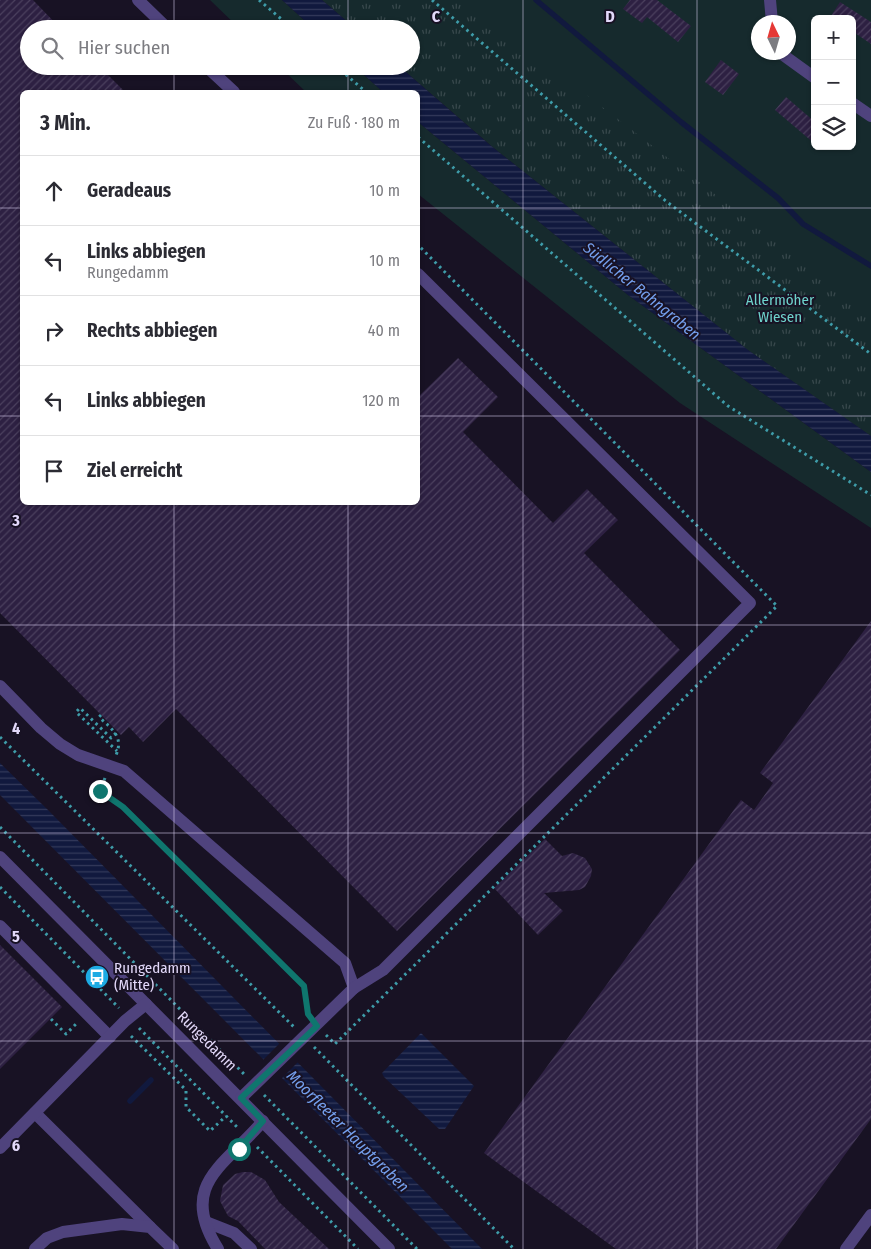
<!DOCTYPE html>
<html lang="de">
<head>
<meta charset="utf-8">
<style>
	body { margin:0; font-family:"Fira Sans Condensed",sans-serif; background:#f7f7f7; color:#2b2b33 }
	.controls { position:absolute; right:15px; top:15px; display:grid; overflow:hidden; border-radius:8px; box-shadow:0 1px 4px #0004 }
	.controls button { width:45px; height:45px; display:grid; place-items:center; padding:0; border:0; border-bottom:1px solid #e1e1e2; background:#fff; color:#2b2b33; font:25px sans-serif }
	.compass { position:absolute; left:751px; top:15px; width:45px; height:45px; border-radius:50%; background:#fff; box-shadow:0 1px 4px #0004; rotate:355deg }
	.stop { position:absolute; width:15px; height:15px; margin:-11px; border:4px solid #0f766e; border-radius:50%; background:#fff }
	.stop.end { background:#0f766e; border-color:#fff; box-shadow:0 1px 5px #0008 }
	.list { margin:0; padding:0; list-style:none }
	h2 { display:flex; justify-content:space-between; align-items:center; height:65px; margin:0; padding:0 20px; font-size:21px }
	h2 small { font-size:16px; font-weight:400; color:#7c7c81 }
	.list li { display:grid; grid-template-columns:32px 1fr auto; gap:15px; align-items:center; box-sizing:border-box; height:70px; padding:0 20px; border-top:1px solid #e1e1e2 }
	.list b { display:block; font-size:19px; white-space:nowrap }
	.list p { margin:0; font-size:16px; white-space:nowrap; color:#7c7c81 }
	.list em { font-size:16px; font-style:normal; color:#7c7c81 }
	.icon { flex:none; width:28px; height:28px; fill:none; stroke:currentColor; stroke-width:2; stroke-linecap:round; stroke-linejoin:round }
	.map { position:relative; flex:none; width:871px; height:1249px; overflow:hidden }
	.search { position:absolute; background:#fff; box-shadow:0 1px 4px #0004; left:20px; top:20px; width:400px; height:55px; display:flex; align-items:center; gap:12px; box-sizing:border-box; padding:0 18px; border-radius:28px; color:#7c7c81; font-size:19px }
	.panel { position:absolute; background:#fff; box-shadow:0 1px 4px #0004; left:20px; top:90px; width:400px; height:415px; border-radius:8px }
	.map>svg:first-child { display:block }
	.green { fill:#162a2d; fill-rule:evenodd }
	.park { fill:url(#park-tufts) }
	.water { fill:url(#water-rules) }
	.pier { fill:#181224 }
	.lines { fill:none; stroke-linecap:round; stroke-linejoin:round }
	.stream { stroke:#11193e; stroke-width:5.5 }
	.building { fill:url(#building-hatch) }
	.path { stroke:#3e9ca9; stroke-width:3; stroke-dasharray:2.5 4; stroke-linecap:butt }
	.minor { stroke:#4f437d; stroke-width:12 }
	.route { stroke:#0f766e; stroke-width:6 }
	.grid { fill:none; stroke:#e3d9fa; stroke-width:1; stroke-opacity:0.55 }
	.labels { text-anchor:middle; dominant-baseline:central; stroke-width:4; stroke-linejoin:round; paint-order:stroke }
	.park-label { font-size:15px; fill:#6ed2cb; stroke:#181224 }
	.poi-label { font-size:15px; fill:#e3d9fa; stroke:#181224; text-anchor:start }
	.street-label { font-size:15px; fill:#e3d9fa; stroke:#181224 }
	.water-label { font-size:16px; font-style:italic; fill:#749fed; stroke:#181224 }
	.grid-label { font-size:16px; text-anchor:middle; font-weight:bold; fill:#e3d9fa; stroke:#181224; stroke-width:4; stroke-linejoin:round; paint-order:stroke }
</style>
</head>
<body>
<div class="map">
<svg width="871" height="1249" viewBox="0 0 871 1249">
	<defs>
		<pattern id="park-tufts" width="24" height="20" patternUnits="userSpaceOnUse" patternTransform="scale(1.25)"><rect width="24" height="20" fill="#162a2d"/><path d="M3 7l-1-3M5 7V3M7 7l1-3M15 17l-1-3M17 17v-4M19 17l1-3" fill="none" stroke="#38484c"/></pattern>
		<pattern id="water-rules" width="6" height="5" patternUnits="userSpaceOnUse" patternTransform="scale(1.25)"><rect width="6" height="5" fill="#11193e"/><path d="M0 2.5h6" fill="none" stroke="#343a5b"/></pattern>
		<pattern id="building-hatch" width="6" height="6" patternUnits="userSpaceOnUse" patternTransform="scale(1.25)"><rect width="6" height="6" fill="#2d2042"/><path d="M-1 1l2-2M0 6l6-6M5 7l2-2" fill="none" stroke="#4b405e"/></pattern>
	</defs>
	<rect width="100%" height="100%" fill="#181224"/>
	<g class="green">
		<polygon points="210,0 282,0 314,29 240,29"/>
		<path d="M322,0H871V436L748,350L490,145L411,66V29ZM815,19H852V146H815ZM758,22H788V52H758Z"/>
		<polygon points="279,66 354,66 383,92 306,92"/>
		<polygon points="418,122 628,295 871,472 871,528 680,403 418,194"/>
	</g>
	<polygon class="park" points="322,0 464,0 871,315 871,436 748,350 481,137 399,66 411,66 411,29 356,29"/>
	<g class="water">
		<polygon points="282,0 322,0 356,29 314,29"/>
		<polygon points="354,66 399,66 490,145 748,350 871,436 871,472 628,295 418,122 418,92 383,92"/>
		<polygon points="0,763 48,810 482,1249 452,1249 0,795"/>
		<polygon points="421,1033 474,1086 445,1129 439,1129 384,1077 382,1073"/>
	</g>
	<polygon class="pier" points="281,1042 299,1061 280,1080 262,1061"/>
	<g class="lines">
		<g class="stream">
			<polyline points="536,0 681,122 778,198 803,224 871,266"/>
			<polyline points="130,1101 151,1080"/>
		</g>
	</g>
	<g class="building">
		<polygon points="0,0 33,0 61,29 29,29 29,66 99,66 125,92 22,92 22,502 418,502 418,397 458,358 498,397 463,432 553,523 587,489 618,520 584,553 680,650 397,931 176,709 143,742 129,727 121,735 0,613"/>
		<polygon points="630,0 657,0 691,26 678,42 647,17 642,23 623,9"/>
		<polygon points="840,2 871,22 871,44 852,31 852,19 829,19"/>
		<polygon points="721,60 739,74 723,95 705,82"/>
		<polygon points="786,97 815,122 815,144 775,110"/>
		<polygon points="871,621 871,1119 776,1249 616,1249 484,1153 741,800 754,810 773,783 760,773"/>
		<polygon points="545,839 562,856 573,853 585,858 592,869 591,876 585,887 579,890 544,893 563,911 538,935 494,888"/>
		<polygon points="0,945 62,1007 0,1069"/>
		<polygon points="243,1172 251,1172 265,1180 279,1202 329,1249 265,1249 238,1221 228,1216 220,1201 223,1185 235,1174"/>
	</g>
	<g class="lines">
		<g class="path">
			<polyline points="259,0 293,29"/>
			<polyline points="432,0 667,202 871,354"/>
			<polyline points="336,66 366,92"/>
			<polyline points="418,137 728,406 871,495"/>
			<path d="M101,715L99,717C112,729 124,737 116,755"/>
			<polyline points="116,733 111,738 80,708 76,712 117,751"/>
			<polyline points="0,737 294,1027"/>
			<polyline points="105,778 100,791 123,807 304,986 308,1013"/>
			<polyline points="0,827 244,1074"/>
			<polyline points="0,887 119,1008"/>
			<polyline points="51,1019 66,1034 76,1024"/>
			<polyline points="139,1028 237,1127"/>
			<polyline points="326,1035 335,1044 777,606 418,245"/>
			<polyline points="131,1036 186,1090 186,1107 210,1131 226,1116"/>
			<polyline points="314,1047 514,1249"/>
			<polyline points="264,1095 417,1249"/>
			<polyline points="257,1147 358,1249"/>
		</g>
		<g class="minor">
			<polyline points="138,0 168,29"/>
			<polyline points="770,0 772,22"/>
			<polyline points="779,52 815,78"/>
			<polyline points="206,66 234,92"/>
			<polyline points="852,103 871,116"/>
			<polyline points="0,686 41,728 60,744 78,755 124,771 345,963 354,988"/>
			<polyline points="0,857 389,1249"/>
			<polyline points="0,926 110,1037"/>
			<polyline points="241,1098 354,988 383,970 750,603 418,274"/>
			<polyline points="35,1113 150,1227"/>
			<polyline points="0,1148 125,1021 146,1004"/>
			<polyline points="206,1222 234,1233 251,1249"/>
			<polyline points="35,1249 47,1238 63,1232 122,1224 150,1227 173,1249"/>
			<path d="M218,1249C177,1184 226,1165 263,1121"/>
			<polyline points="846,1249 871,1215"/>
		</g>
	</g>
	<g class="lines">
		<polyline class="route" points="100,791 123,807 304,986 308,1014 317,1026 241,1098 263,1121 239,1149"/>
	</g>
	<path class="grid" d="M174,0V29M348,0V29M523,0V1249M697,0V1249M174,66V92M348,66V92M0,208H22M418,208H871M0,416H22M418,416H871M174,502V1249M348,502V1249M0,625H871M0,833H871M0,1041H871"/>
	<defs>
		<g id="bus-disc" transform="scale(1.25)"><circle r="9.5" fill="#1dabe3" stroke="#181224"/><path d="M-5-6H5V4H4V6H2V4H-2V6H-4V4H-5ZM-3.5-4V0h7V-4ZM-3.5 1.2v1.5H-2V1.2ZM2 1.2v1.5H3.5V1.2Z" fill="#fff"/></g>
	</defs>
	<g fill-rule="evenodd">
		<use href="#bus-disc" x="97" y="977"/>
	</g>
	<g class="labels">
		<g class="park-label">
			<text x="780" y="300">Allermöher<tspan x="780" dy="17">Wiesen</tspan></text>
		</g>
		<g class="poi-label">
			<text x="114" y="968">Rungedamm<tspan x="114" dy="17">(Mitte)</tspan></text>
		</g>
		<g class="street-label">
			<text transform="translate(207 1041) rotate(45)">Rungedamm</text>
		</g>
		<g class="water-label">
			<text transform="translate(642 291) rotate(39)">Südlicher Bahngraben</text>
			<text transform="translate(348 1131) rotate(45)">Moorfleeter Hauptgraben</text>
		</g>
	</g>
	<g class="grid-label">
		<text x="436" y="22">C</text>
		<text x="610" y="22">D</text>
		<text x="16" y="526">3</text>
		<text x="16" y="734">4</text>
		<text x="16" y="942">5</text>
		<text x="16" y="1151">6</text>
	</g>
</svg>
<div class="controls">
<button>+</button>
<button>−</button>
<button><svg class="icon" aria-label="layers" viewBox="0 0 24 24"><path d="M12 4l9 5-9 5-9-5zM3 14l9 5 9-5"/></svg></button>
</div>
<svg class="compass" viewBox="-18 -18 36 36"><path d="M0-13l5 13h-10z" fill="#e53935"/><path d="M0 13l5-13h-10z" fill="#7c7c81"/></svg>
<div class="stop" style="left:239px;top:1149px"></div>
<div class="stop end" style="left:100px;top:791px"></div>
<div class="search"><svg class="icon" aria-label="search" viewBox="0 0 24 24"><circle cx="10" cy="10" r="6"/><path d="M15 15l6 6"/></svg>Hier suchen</div>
<section class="panel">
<h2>3 Min.<small>Zu Fuß · 180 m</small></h2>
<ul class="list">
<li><svg class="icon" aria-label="ahead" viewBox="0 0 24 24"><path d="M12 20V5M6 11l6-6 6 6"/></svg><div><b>Geradeaus</b></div><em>10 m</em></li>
<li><svg class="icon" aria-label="left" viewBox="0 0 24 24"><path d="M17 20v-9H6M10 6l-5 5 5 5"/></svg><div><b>Links abbiegen</b><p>Rungedamm</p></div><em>10 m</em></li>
<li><svg class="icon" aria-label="right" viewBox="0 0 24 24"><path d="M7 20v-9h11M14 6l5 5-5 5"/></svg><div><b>Rechts abbiegen</b></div><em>40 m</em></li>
<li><svg class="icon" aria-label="left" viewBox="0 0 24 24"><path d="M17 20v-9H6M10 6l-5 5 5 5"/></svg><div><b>Links abbiegen</b></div><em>120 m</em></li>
<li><svg class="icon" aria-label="arrive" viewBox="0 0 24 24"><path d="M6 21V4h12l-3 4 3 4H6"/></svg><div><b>Ziel erreicht</b></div></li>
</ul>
</section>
</div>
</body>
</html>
